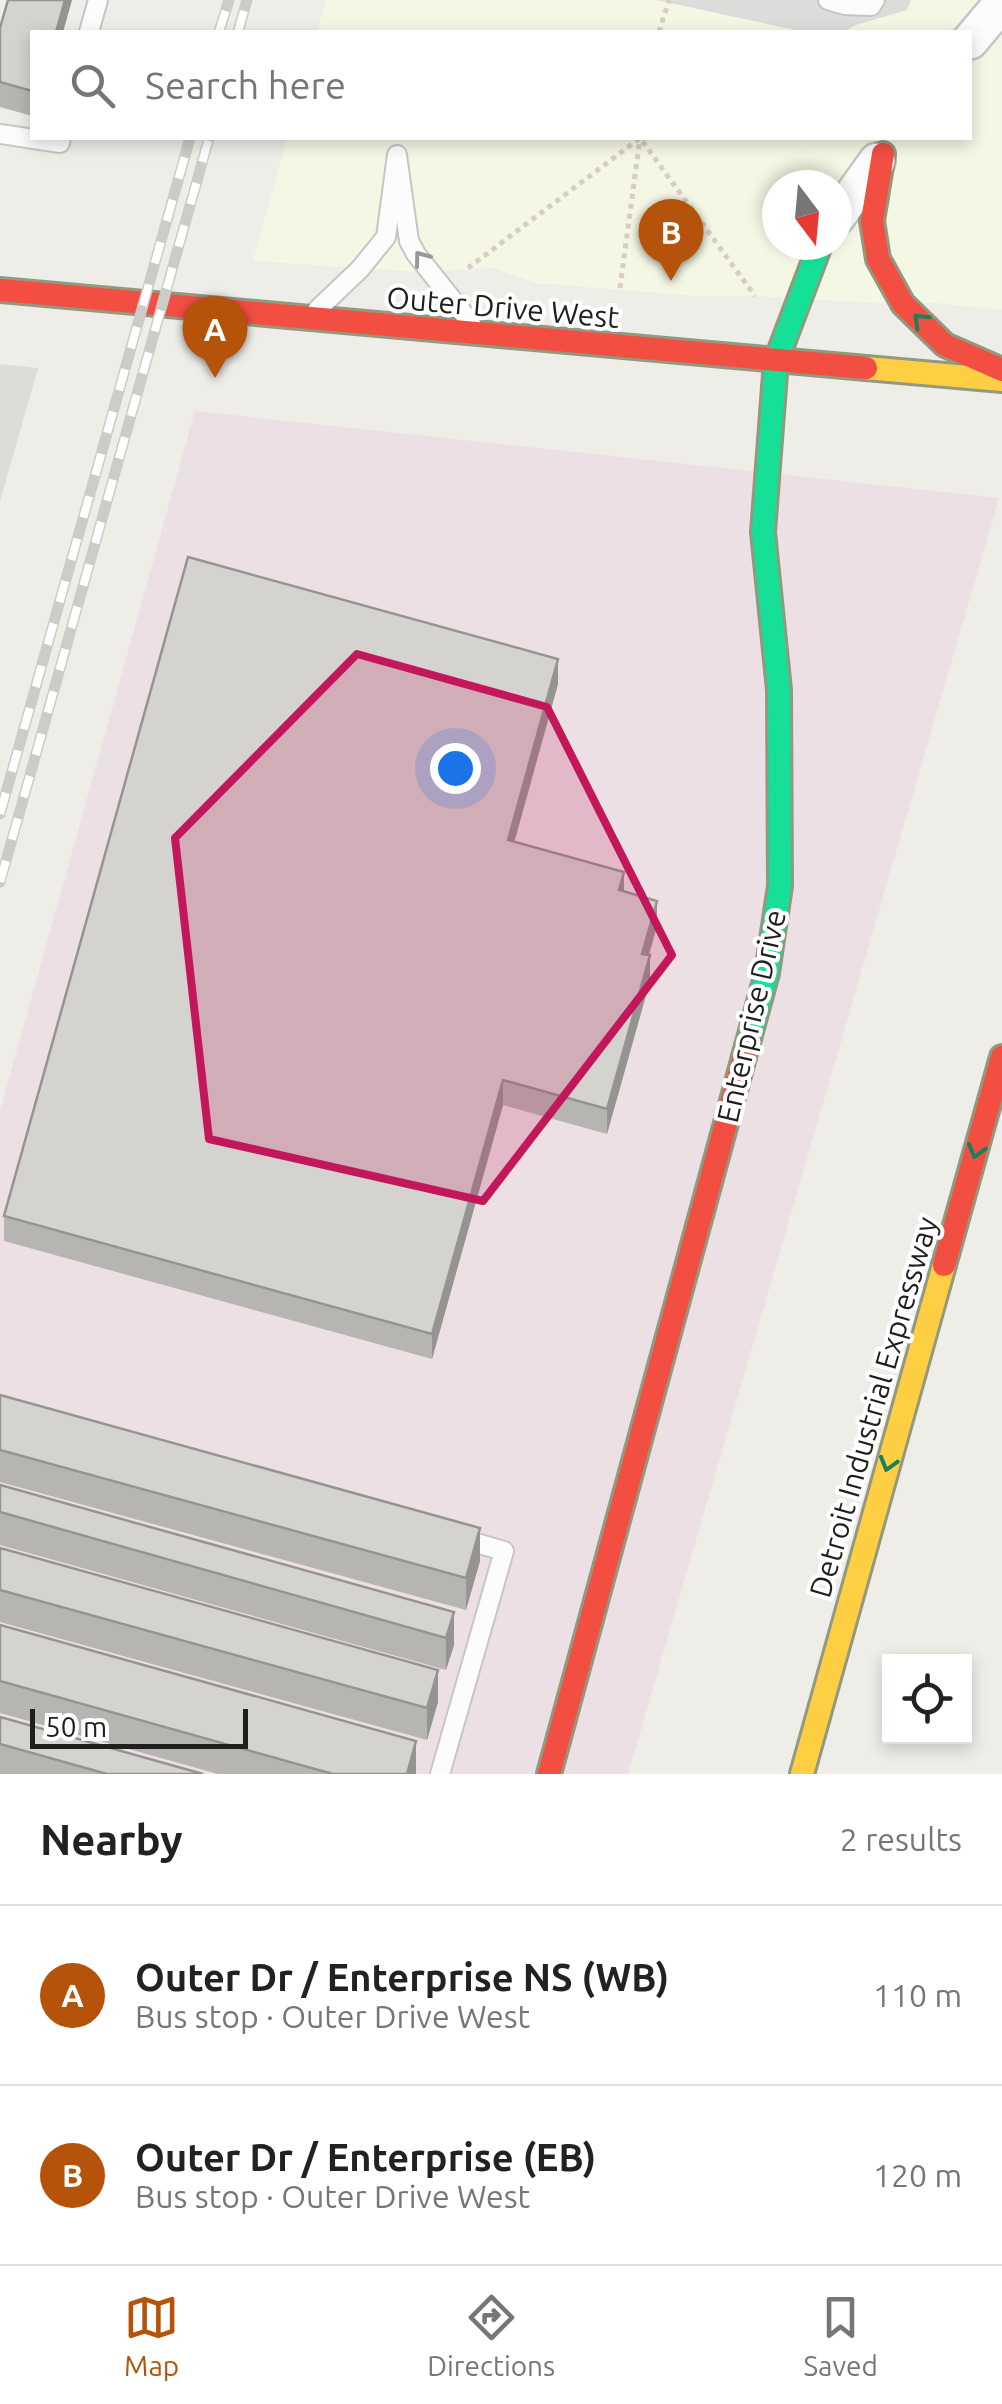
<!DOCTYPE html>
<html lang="en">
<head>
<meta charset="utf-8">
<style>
	body { margin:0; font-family:Ubuntu,sans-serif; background:#f2f2f2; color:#222 }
	.controls { position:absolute; right:30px; bottom:30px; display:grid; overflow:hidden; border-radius:0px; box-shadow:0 5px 15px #0003 }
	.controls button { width:90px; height:90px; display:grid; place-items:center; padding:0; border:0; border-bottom:2px solid #e0e0e0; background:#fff; color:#222; font:50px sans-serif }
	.compass { position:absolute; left:762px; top:170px; width:90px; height:90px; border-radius:50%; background:#fff; box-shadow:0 5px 15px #0003; rotate:164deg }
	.scale { position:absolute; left:30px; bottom:25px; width:218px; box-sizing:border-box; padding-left:10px; border:5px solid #1f1f1f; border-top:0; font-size:28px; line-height:35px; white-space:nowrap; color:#1f1f1f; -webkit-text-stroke:8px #fff; paint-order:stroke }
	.you { position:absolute; left:455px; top:768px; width:35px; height:35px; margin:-25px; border:8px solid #fff; border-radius:50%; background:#1a73e8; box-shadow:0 0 0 15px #1a73e833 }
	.badge { display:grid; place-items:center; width:65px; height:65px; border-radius:50%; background:#b45309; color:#fff; font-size:32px; font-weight:700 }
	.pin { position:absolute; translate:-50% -82px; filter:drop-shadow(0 2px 5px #0008) }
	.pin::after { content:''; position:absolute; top:52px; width:35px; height:30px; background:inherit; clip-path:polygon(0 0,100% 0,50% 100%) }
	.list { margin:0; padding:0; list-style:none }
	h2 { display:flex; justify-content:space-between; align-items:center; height:130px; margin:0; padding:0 40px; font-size:42px }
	h2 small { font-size:32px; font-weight:400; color:#767676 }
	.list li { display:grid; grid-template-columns:65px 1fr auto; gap:30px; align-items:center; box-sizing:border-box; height:180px; padding:0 40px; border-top:2px solid #e0e0e0 }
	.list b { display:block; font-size:38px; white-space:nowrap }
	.list p { margin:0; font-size:32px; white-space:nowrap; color:#767676 }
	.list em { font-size:32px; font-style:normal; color:#767676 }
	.icon { flex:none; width:55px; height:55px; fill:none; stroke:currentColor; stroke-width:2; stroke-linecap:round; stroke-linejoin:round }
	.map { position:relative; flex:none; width:1002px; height:1774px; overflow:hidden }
	.search { position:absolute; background:#fff; box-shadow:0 5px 15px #0003; left:30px; right:30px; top:30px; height:110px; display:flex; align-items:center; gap:25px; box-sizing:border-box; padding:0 35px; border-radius:0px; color:#767676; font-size:38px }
	.sheet { height:490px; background:#fff }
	nav { display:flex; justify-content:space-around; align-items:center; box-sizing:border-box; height:140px; border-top:2px solid #e0e0e0; background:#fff; font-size:28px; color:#767676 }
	nav a { display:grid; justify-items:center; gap:5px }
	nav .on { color:#b45309 }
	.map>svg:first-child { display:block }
	.residential { fill:#dddcd9 }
	.industrial { fill:#ece0e5 }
	.education { fill:#f4f7e4; fill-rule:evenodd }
	.parking { fill:#dcdcda }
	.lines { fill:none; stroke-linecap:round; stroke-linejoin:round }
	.lane-casing { stroke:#c6c6c4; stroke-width:22 }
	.street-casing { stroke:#c6c6c4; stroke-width:40 }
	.fast-casing { stroke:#92997f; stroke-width:28 }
	.slow-casing { stroke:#92997f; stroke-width:28 }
	.jam-casing { stroke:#92997f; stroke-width:28 }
	.path { stroke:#d8ccc6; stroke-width:5; stroke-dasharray:5 5; stroke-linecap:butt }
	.lane { stroke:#fcfcfc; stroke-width:18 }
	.street { stroke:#fcfcfc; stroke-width:35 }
	.fast { stroke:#16e098; stroke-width:22 }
	.slow { stroke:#ffcf43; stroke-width:22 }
	.jam { stroke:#f24e42; stroke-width:22 }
	.rail-casing { stroke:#cbcbca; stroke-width:11 }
	.rail { stroke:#fff; stroke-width:8; stroke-dasharray:22; stroke-linecap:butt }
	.wall { fill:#b7b5b2 }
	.shaded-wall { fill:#959491 }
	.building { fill:#d5d3cf; stroke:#959491; stroke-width:2.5 }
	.oneway { stroke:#999 }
	.oneway2 { stroke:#1a805c }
	.marked { fill:#c2185b; fill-opacity:0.2; stroke:#c2185b; stroke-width:8; stroke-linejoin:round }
	.labels { text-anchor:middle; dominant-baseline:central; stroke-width:8; stroke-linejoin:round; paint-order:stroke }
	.street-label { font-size:30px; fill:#1f1f1f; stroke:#fff }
</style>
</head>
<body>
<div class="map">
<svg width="1002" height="1774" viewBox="0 0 1002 1774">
	<rect width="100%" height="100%" fill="#eeede8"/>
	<polygon class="residential" points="0,364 38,368 0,501"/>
	<polygon class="industrial" points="195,411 999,498 628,1774 0,1774 0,1111"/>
	<path class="education" d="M326,0H1002V310L936,303L889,304L755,296H697L535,283L493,268L417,272L253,261L287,138H970V32H317ZM777,185H837V245H777Z"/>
	<polygon class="parking" points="656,0 911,0 907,10 856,25 843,32 804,32"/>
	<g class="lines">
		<g class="lane-casing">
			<g id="lane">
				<polyline points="828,0 845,5 871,6 875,0"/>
				<polyline points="89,32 98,0"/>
				<polyline points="0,134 60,143 61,138"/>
				<polyline points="317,310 360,269 386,237 397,155 409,241 416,254 471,323"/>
				<polyline points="440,1774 504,1551 459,1538"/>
			</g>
		</g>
		<g class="street-casing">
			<g id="street">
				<polyline points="970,41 1002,3"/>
				<polyline points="837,217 877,161"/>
			</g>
		</g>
		<g class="fast-casing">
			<polyline id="fast" points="744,1057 767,973 780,886 779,690 763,532 776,361 820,245"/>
		</g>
		<g class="slow-casing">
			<g id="slow">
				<polyline points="866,368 1002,380"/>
				<polyline points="802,1774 944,1265"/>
			</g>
		</g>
		<g class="jam-casing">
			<g id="jam">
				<polyline points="883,154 872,221 878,259 903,304 945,345 1002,370"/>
				<polyline points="0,290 866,368"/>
				<polyline points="944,1265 1002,1057"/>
				<polyline points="549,1774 744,1057"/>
			</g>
		</g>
		<g class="path">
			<polyline points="659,32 669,0"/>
			<polyline points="468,268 640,138 755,296"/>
			<polyline points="620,288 640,138"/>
		</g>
		<use href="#lane" class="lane"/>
		<use href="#street" class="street"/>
		<use href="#fast" class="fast"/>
		<use href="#slow" class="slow"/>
		<use href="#jam" class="jam"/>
		<g class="rail-casing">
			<g id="rail">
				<polyline points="219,32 229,0"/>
				<polyline points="238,32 247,0"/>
				<polyline points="0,814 190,138"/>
				<polyline points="0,882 209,138"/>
			</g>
		</g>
		<use href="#rail" class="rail"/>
	</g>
	<g class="wall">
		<polygon points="0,28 32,32 32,116 0,107"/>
		<polygon points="558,684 514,842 624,892 657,926 649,955 650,981 607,1134 503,1105 432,1359 4,1241 4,1216"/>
		<polygon points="0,1395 480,1561 466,1610 0,1482"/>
		<polygon points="0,1485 454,1612 454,1645 446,1670 0,1545"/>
		<polygon points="0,1548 438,1702 427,1740 0,1622"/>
		<polygon points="0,1625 416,1741 416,1774 218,1774 0,1713"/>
		<polygon points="0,1717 203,1774 0,1774"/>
	</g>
	<g class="shaded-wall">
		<polygon points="65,0 72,0 63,32 56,32"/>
		<polygon points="558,659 558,684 508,865 508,840"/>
		<polygon points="624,872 624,897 619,890"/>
		<polygon points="657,901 657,926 642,979 642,954"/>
		<polygon points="650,955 650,981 607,1134 607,1109"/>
		<polygon points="503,1080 503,1105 432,1359 432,1334"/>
		<polygon points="480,1528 480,1561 466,1610 466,1578"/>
		<polygon points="454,1612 454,1645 446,1670 446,1638"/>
		<polygon points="438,1670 438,1702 427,1740 427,1708"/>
		<polygon points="416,1741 416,1774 407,1774"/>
	</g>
	<g class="building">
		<polygon points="8,0 65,0 56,32 32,32 32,91 0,82 0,28"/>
		<polygon points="188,557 558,659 508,840 624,872 619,890 657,901 642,954 650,955 607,1109 503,1080 432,1334 4,1216"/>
		<polygon points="0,1395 480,1528 466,1578 0,1450"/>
		<polygon points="0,1485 454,1612 446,1638 0,1512"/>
		<polygon points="0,1548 438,1670 427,1708 0,1590"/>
		<polygon points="0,1625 416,1741 407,1774 333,1774 0,1681"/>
		<polygon points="0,1717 203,1774 107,1774 0,1744"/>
	</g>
	<defs><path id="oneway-chevron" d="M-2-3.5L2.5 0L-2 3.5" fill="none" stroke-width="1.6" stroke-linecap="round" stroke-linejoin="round" transform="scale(2.5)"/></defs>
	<use class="oneway" href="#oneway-chevron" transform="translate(421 258) rotate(-127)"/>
	<g class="oneway2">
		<use href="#oneway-chevron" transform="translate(920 320) rotate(-136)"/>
		<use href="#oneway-chevron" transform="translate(976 1151) rotate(106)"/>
		<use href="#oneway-chevron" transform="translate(888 1464) rotate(106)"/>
	</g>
	<path class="marked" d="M357,654L547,707L672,955L483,1201L209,1139L175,838Z"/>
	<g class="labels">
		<g class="street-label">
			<text transform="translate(503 307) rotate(5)">Outer Drive West</text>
			<text transform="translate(751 1016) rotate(-77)">Enterprise Drive</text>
			<text transform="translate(873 1407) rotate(-74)">Detroit Industrial Expressway</text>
		</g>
	</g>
</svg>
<div class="controls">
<button><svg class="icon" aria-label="locate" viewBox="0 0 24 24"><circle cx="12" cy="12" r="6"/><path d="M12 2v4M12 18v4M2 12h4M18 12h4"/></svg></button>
</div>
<svg class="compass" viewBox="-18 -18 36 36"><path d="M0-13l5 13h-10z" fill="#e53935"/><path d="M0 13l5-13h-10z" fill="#767676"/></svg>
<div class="scale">50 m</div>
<div class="you"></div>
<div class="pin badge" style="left:215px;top:378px">A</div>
<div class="pin badge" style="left:671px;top:281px">B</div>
<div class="search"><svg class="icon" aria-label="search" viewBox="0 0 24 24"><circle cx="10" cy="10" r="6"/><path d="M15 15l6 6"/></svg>Search here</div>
</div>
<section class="sheet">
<h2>Nearby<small>2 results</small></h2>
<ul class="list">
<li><span class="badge">A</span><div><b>Outer Dr / Enterprise NS (WB)</b><p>Bus stop · Outer Drive West</p></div><em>110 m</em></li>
<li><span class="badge">B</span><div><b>Outer Dr / Enterprise (EB)</b><p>Bus stop · Outer Drive West</p></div><em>120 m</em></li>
</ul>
</section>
<nav>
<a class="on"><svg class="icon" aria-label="map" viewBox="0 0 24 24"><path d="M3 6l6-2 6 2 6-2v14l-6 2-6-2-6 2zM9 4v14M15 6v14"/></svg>Map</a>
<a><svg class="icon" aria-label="directions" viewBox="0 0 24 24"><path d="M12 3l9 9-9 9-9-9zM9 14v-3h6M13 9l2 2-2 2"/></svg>Directions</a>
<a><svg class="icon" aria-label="saved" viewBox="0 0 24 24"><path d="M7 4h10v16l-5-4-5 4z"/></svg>Saved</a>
</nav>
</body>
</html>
